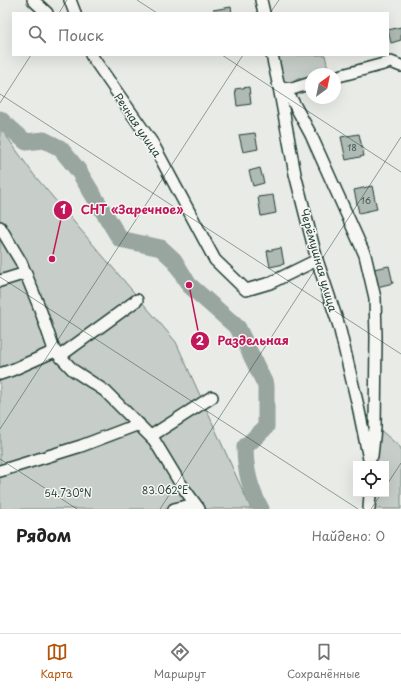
<!DOCTYPE html>
<html lang="ru">
<head>
<meta charset="utf-8">
<style>
	body { margin:0; font-family:"Playpen Sans",sans-serif; background:#f6f6f6; color:#222 }
	.controls { position:absolute; right:12px; bottom:12px; display:grid; overflow:hidden; border-radius:0px; box-shadow:0 4px 16px #0002 }
	.controls button { width:36px; height:36px; display:grid; place-items:center; padding:0; border:0; border-bottom:1px solid #e0e0e0; background:#fff; color:#222; font:20px sans-serif }
	.compass { position:absolute; left:305px; top:68px; width:36px; height:36px; border-radius:50%; background:#fff; box-shadow:0 4px 16px #0002; rotate:33deg }
	.list { margin:0; padding:0; list-style:none }
	h2 { display:flex; justify-content:space-between; align-items:center; height:52px; margin:0; padding:0 16px; font-size:17px }
	h2 small { font-size:13px; font-weight:400; color:#767676 }
	.icon { flex:none; width:22px; height:22px; fill:none; stroke:currentColor; stroke-width:2; stroke-linecap:round; stroke-linejoin:round }
	.map { position:relative; flex:none; width:401px; height:509px; overflow:hidden }
	.search { position:absolute; background:#fff; box-shadow:0 4px 16px #0002; left:12px; right:12px; top:12px; height:44px; display:flex; align-items:center; gap:10px; box-sizing:border-box; padding:0 14px; border-radius:0px; color:#767676; font-size:15px }
	.sheet { height:124px; background:#fff }
	nav { display:flex; justify-content:space-around; align-items:center; box-sizing:border-box; height:56px; border-top:1px solid #e0e0e0; background:#fff; font-size:11px; color:#767676 }
	nav a { display:grid; justify-items:center; gap:2px }
	nav .on { color:#b45309 }
	.map>svg:first-child { display:block }
	.green { fill:#c7cec9; stroke:#73867e }
	.lines { fill:none; stroke-linecap:round; stroke-linejoin:round }
	.river { stroke:#99a6a0; stroke-width:17 }
	.building { fill:#b0bab5; stroke:#1f3d34 }
	.minor-casing { stroke:#1f3d34; stroke-width:14 }
	.minor { stroke:#f6f6f2; stroke-width:11 }
	.ticks { fill:none; stroke:#1f3d34; stroke-width:1; stroke-opacity:0.45 }
	.labels { text-anchor:middle; dominant-baseline:central; stroke-width:3; stroke-linejoin:round; paint-order:stroke }
	.number-label { font-size:9px; fill:#435c54 }
	.street-label { font-size:11px; fill:#1f3d34; stroke:#f6f6f2 }
	.ticks-label { font-size:10px; text-anchor:middle; fill:#1f3d34; stroke:#f6f6f2; stroke-width:3; stroke-linejoin:round; paint-order:stroke }
	.leader { fill:none; stroke:#c2185b; stroke-width:1.5 }
	.callout-dot { fill:#c2185b; stroke:#f6f6f2; stroke-width:1.5 }
	.mark-label { font-size:12px; text-anchor:middle; font-weight:bold; fill:#fff }
	.callout-label { font-size:12px; text-anchor:middle; font-weight:bold; fill:#c2185b; stroke:#f6f6f2; stroke-width:3; stroke-linejoin:round; paint-order:stroke }
</style>
</head>
<body>
<div class="map">
<svg width="401" height="509" viewBox="0 0 401 509">
	<rect width="100%" height="100%" fill="#e9ebe7"/>
	<filter id="ink" filterUnits="userSpaceOnUse"><feTurbulence type="fractalNoise" baseFrequency=".025" numOctaves="2"/><feDisplacementMap in="SourceGraphic" scale="8" xChannelSelector="R" yChannelSelector="G"/><feConvolveMatrix kernelMatrix="1 2 1 2 8 2 1 2 1" color-interpolation-filters="sRGB"/></filter>
	<g filter="url(#ink)">
		<g class="green">
			<polygon points="278,55 325,55 328,69 283,84"/>
			<polygon points="0,127 34,175 176,342 251,509 0,509"/>
			<polygon points="377,427 401,448 401,509 369,509 370,494 386,494 386,464 373,464"/>
		</g>
		<g class="lines">
			<path class="river" d="M0,119L26,142L44,140L60,148L78,170L120,239L161,248L174,260L189,285L238,328L266,386V427L245,447C245,469 250,490 261,509"/>
		</g>
		<g class="building">
			<polygon points="231,7 232,13 214,13 213,10"/>
			<polygon points="401,27 401,40 391,43 388,30"/>
			<polygon points="249,87 251,104 237,106 235,89"/>
			<polygon points="255,133 258,149 243,152 239,135"/>
			<polygon points="359,134 364,156 346,160 341,137"/>
			<polygon points="260,168 264,183 253,186 249,171"/>
			<polygon points="372,186 377,209 359,213 354,190"/>
			<polygon points="273,195 276,213 261,216 258,197"/>
			<polygon points="281,248 284,264 270,267 267,251"/>
			<polygon points="389,266 393,283 377,287 373,269"/>
		</g>
		<g class="lines">
			<g class="minor-casing">
				<g id="minor">
					<polyline points="33,0 47,13"/>
					<polyline points="70,0 75,13"/>
					<polyline points="261,0 264,13"/>
					<polyline points="91,55 153,144 215,260 246,290 270,283 317,260"/>
					<polyline points="272,55 279,87 295,174 317,260 339,326 358,406 370,464"/>
					<polyline points="335,77 391,62 401,66"/>
					<polyline points="279,87 292,89 311,83"/>
					<polyline points="280,88 292,100 311,135 365,255 375,298 376,337 375,428 372,456"/>
					<polyline points="0,227 21,262 40,309 54,350 73,370 105,391 154,440 180,483 199,509"/>
					<polyline points="0,281 26,273"/>
					<polyline points="60,356 137,300"/>
					<polyline points="0,374 12,370 55,351"/>
					<polyline points="151,436 212,397"/>
					<polyline points="0,471 81,446 139,424"/>
					<polyline points="174,509 195,504"/>
					<polyline points="369,509 370,494"/>
				</g>
			</g>
			<use href="#minor" class="minor"/>
		</g>
	</g>
	<path class="ticks" d="M137,0L157,13M59,13L67,0M270,13L279,0M222,55L401,172M0,94L401,354M0,103L31,55M0,277L358,509M0,429L243,55M0,459L77,509M386,486L401,463M160,509L401,137M371,509L381,494"/>
	<g class="labels">
		<g class="number-label">
			<text x="352" y="147">18</text>
			<text x="366" y="200">16</text>
		</g>
		<g class="street-label">
			<text transform="translate(138 125) rotate(56)">Речная улица</text>
			<text transform="translate(319 260) rotate(74)">Черёмушная улица</text>
		</g>
	</g>
	<g class="ticks-label">
		<text x="165" y="494">83.062°E</text>
		<text x="68" y="497">54.730°N</text>
	</g>
	<path class="leader" d="M52 259L63 210M189 285L200 341"/>
	<g class="callout-dot">
		<circle cx="52" cy="259" r="4"/>
		<circle cx="189" cy="285" r="4"/>
		<circle cx="63" cy="210" r="10"/>
		<circle cx="200" cy="341" r="10"/>
	</g>
	<g class="mark-label">
		<text x="63" y="214">1</text>
		<text x="200" y="345">2</text>
	</g>
	<g class="callout-label">
		<text x="132" y="214">СНТ «Заречное»</text>
		<text x="253" y="345">Раздельная</text>
	</g>
</svg>
<div class="controls">
<button><svg class="icon" aria-label="locate" viewBox="0 0 24 24"><circle cx="12" cy="12" r="6"/><path d="M12 2v4M12 18v4M2 12h4M18 12h4"/></svg></button>
</div>
<svg class="compass" viewBox="-18 -18 36 36"><path d="M0-13l5 13h-10z" fill="#e53935"/><path d="M0 13l5-13h-10z" fill="#767676"/></svg>
<div class="search"><svg class="icon" aria-label="search" viewBox="0 0 24 24"><circle cx="10" cy="10" r="6"/><path d="M15 15l6 6"/></svg>Поиск</div>
</div>
<section class="sheet">
<h2>Рядом<small>Найдено: 0</small></h2>
<ul class="list">
</ul>
</section>
<nav>
<a class="on"><svg class="icon" aria-label="map" viewBox="0 0 24 24"><path d="M3 6l6-2 6 2 6-2v14l-6 2-6-2-6 2zM9 4v14M15 6v14"/></svg>Карта</a>
<a><svg class="icon" aria-label="directions" viewBox="0 0 24 24"><path d="M12 3l9 9-9 9-9-9zM9 14v-3h6M13 9l2 2-2 2"/></svg>Маршрут</a>
<a><svg class="icon" aria-label="saved" viewBox="0 0 24 24"><path d="M7 4h10v16l-5-4-5 4z"/></svg>Сохранённые</a>
</nav>
</body>
</html>
